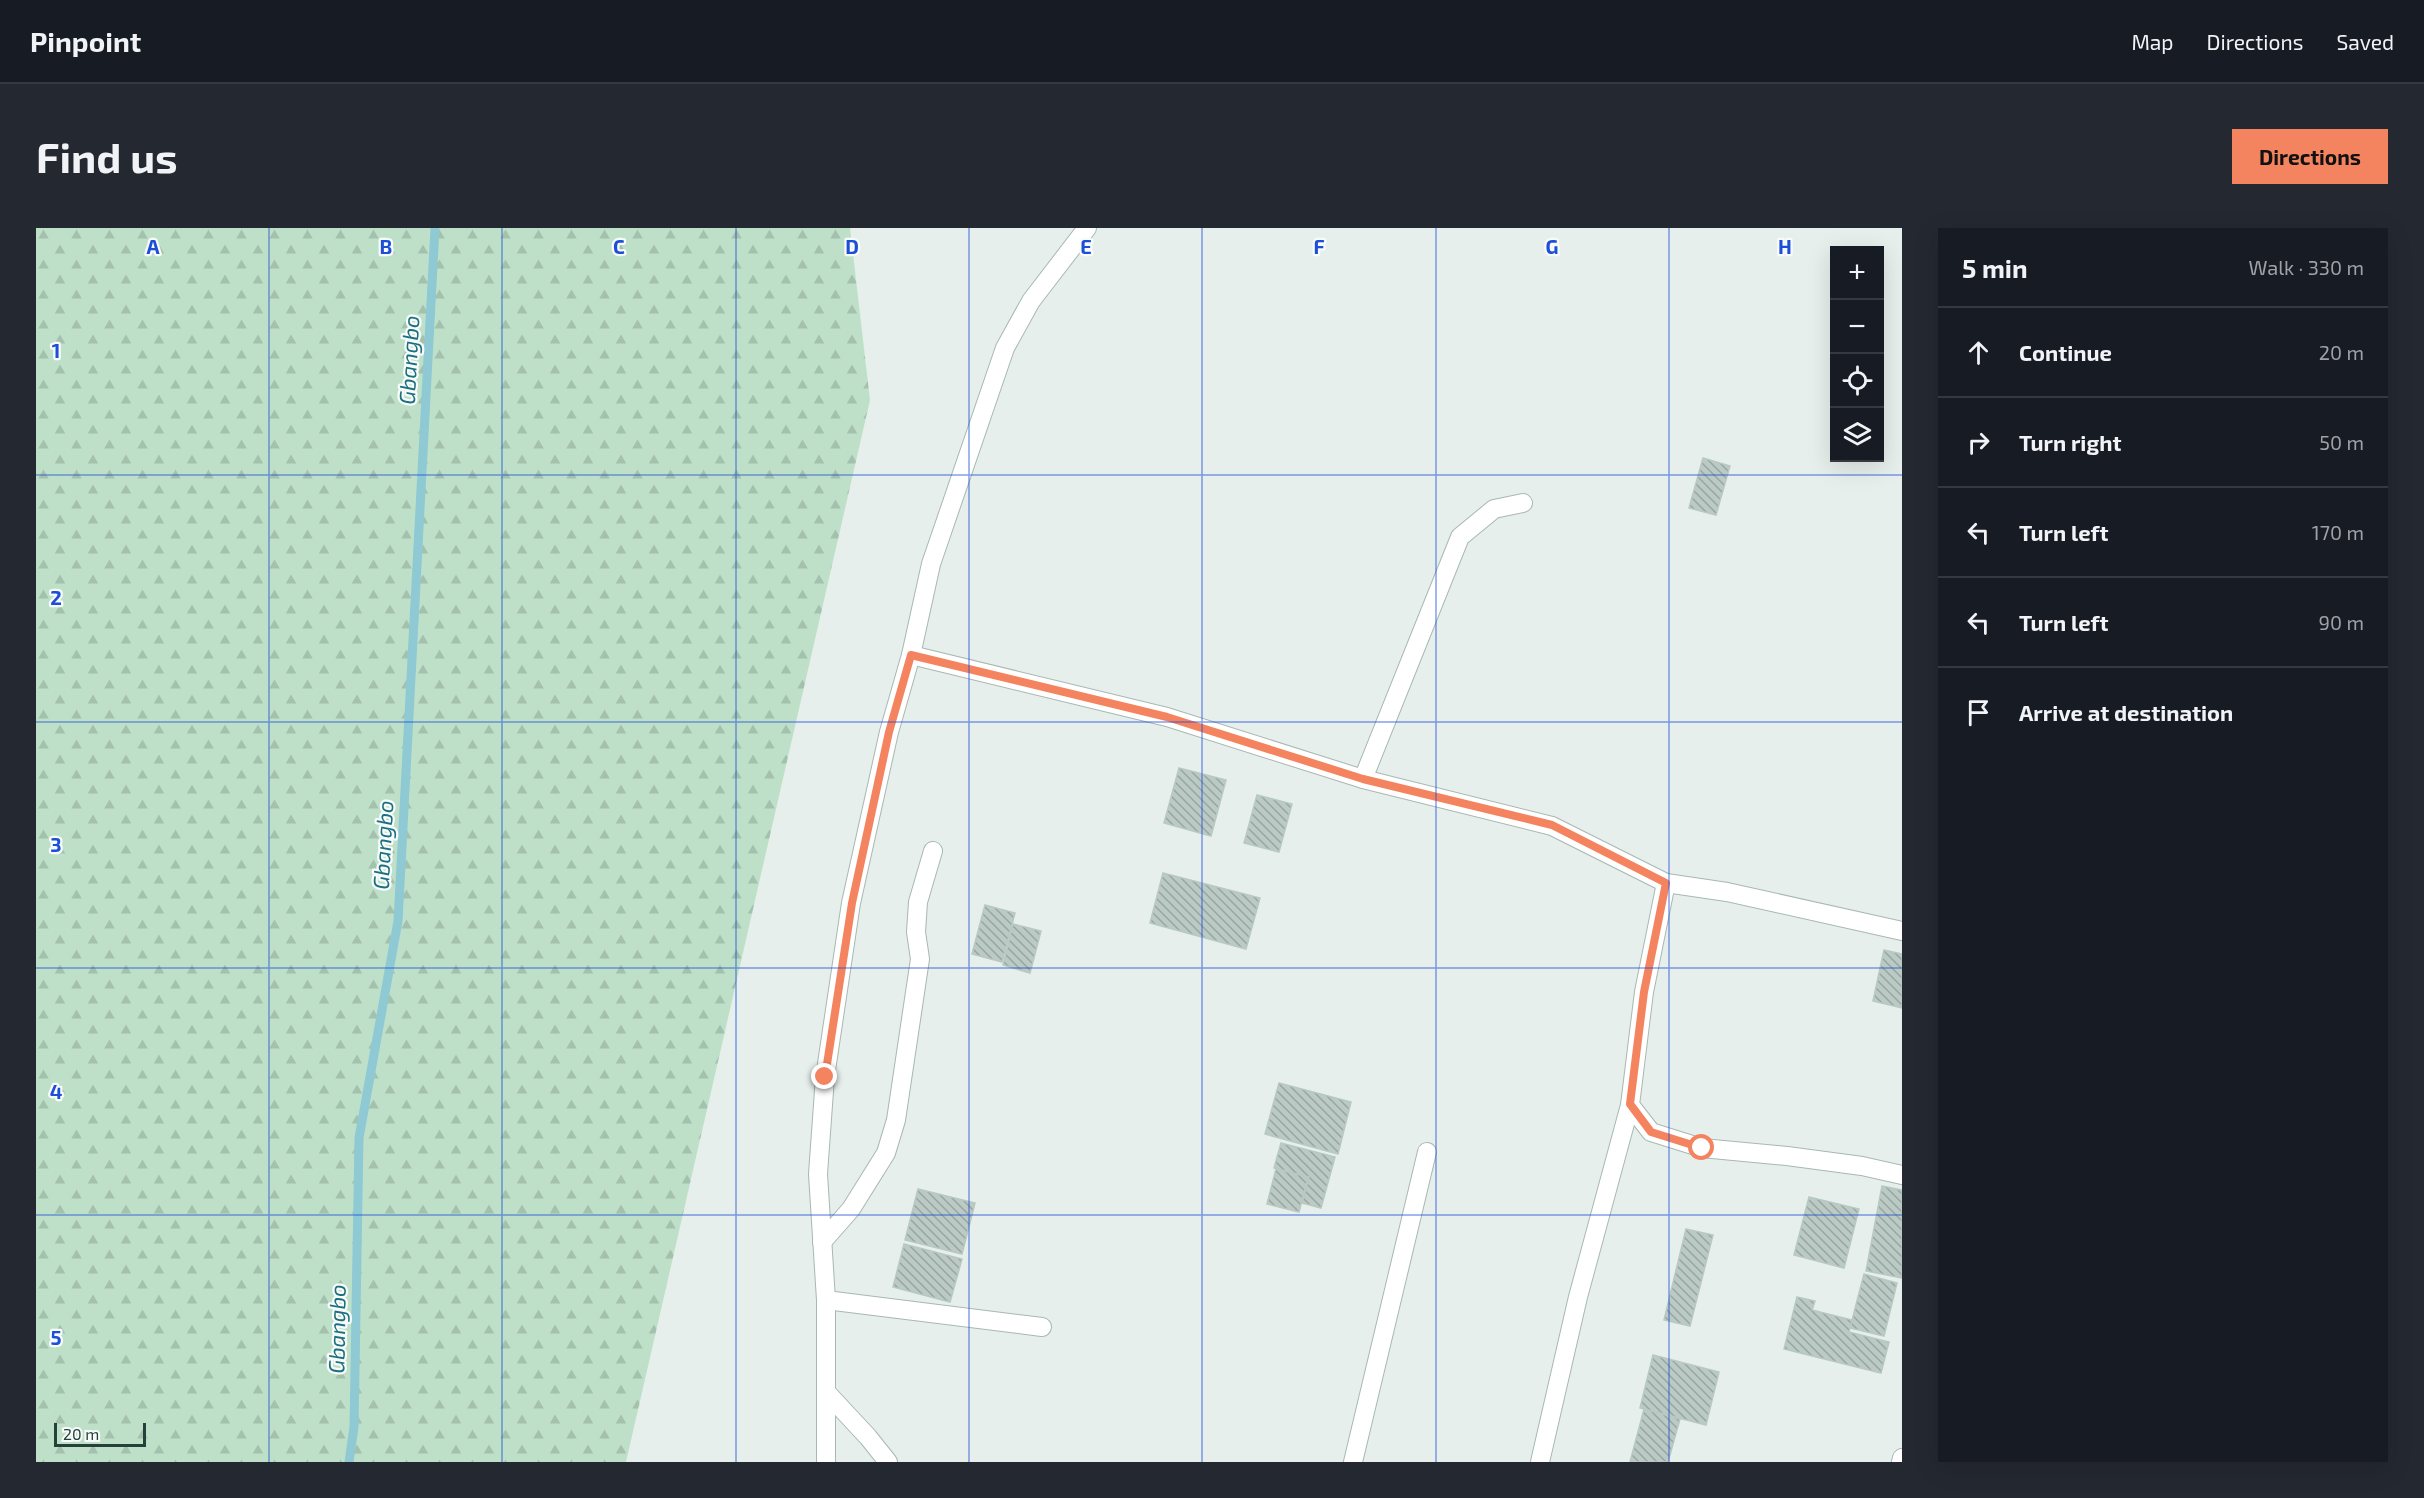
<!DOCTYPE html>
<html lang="en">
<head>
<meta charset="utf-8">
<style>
	body { margin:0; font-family:"Exo 2",sans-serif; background:#242831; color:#f1f3f6 }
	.controls { position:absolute; right:18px; top:18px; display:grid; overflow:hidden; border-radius:0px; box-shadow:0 6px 24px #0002 }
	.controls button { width:54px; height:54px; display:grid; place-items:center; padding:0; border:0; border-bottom:2px solid #363941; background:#171b24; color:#f1f3f6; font:30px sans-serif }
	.scale { position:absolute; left:18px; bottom:15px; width:92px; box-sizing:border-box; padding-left:6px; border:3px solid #24423a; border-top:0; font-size:16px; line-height:21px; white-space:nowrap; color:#24423a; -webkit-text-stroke:4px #f7fbf9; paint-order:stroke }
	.stop { position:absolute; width:18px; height:18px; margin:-14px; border:4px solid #f4845f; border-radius:50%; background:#fff }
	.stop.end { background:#f4845f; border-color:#fff; box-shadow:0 2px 6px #0008 }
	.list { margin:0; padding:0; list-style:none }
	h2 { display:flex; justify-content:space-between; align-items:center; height:78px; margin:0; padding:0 24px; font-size:26px }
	h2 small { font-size:20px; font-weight:400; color:#9ea1a6 }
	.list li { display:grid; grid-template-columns:39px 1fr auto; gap:18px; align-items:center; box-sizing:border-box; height:90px; padding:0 24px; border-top:2px solid #363941 }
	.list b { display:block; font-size:22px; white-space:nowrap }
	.list em { font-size:20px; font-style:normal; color:#9ea1a6 }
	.icon { flex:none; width:33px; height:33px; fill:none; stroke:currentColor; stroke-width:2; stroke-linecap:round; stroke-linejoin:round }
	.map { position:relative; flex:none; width:1866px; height:1234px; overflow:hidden; border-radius:0px }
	header { display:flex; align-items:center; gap:36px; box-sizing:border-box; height:84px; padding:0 30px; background:#171b24; border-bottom:2px solid #363941 }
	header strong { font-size:28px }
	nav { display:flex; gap:33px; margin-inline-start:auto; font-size:21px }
	.intro { display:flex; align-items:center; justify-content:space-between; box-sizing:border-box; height:144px; padding:0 36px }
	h1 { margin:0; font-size:42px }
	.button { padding:15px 27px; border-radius:0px; background:#f4845f; color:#111; font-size:21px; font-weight:700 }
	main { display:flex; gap:36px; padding:0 36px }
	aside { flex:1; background:#171b24; border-radius:0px; box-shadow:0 6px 24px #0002 }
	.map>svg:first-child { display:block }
	.forest { fill:url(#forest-firs) }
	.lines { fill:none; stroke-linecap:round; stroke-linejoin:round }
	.stream { stroke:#8ec9d4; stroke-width:9 }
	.building { fill:url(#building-back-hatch); stroke:#b8c9c2; stroke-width:1.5 }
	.minor-casing { stroke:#a8b8b2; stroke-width:20 }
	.minor { stroke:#fff; stroke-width:18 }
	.route { stroke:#f4845f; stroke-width:8 }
	.grid { fill:none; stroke:#1d4ed8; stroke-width:1.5; stroke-opacity:0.55 }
	.labels { text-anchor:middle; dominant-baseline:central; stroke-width:4.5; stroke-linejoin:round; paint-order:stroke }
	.water-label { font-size:22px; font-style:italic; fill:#1c6f80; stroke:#f7fbf9 }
	.grid-label { font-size:20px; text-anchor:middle; font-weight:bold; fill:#1d4ed8; stroke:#f7fbf9; stroke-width:4.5; stroke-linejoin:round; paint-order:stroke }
</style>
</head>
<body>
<header>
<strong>Pinpoint</strong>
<nav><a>Map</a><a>Directions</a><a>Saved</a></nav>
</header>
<div class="intro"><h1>Find us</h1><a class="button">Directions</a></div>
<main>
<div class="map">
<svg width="1866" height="1234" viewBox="0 0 1866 1234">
	<defs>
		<pattern id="forest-firs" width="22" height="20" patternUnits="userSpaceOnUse" patternTransform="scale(1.5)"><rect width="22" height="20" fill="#bfe0c8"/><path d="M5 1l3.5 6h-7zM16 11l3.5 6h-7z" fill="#a4c1ad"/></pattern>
		<pattern id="building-back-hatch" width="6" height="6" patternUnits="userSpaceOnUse" patternTransform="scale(1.5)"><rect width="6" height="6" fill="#bbcac4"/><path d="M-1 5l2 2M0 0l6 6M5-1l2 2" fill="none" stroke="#98a6a0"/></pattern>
	</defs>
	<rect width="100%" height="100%" fill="#e6efeb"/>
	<polygon class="forest" points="0,0 814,0 834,172 590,1234 0,1234"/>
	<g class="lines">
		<polyline class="stream" points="313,1234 318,1199 323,910 362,693 399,0"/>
	</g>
	<g class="building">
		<polygon points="1667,230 1694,238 1680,287 1653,280"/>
		<polygon points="1143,540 1190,552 1175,608 1128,595"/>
		<polygon points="1221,567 1256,576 1243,624 1208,615"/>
		<polygon points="1127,645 1224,670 1210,721 1114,695"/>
		<polygon points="949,677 979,685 966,734 936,726"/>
		<polygon points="977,696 1005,703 994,745 967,737"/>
		<polygon points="1848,722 1866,726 1866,780 1837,773"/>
		<polygon points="1243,855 1315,874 1302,926 1229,906"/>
		<polygon points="1245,915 1299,929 1285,980 1266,975 1273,949 1238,940"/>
		<polygon points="1240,941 1272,949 1263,984 1231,976"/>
		<polygon points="1846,958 1866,962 1866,1050 1830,1043"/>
		<polygon points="882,961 939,975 926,1026 869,1012"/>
		<polygon points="1773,969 1823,981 1808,1040 1758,1027"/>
		<polygon points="1650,1001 1677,1007 1654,1098 1628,1092"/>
		<polygon points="868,1016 926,1031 914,1074 857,1059"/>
		<polygon points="1828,1046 1861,1055 1848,1108 1814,1100"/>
		<polygon points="1761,1069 1779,1073 1776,1082 1816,1092 1813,1104 1853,1114 1845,1145 1748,1121"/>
		<polygon points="1617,1127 1683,1144 1670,1197 1604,1180"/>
		<polygon points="1608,1181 1644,1191 1632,1234 1594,1234"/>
	</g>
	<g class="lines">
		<g class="minor-casing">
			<g id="minor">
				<polyline points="875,427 1131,489 1327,551 1424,309 1458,281 1487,275"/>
				<polyline points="1327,551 1516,598 1630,655 1608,764 1594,877 1615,904 1666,920 1751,928 1826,938 1866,947"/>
				<polyline points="1630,655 1691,664 1866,703"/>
				<polyline points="786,1014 815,981 850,925 860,892 884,731 880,704 882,674 897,623"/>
				<polyline points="790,1072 1006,1099"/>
				<polyline points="792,1166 832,1209 852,1234"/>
				<polyline points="790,1234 790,1072 782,946 789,849 815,675 853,504 875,427 895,336 969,120 995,73 1051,0"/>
				<polyline points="1317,1234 1391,924"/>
				<polyline points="1504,1234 1542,1069 1594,877"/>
				<polyline points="1865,1234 1866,1230"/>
			</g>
		</g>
		<use href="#minor" class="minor"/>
	</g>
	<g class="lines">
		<polyline class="route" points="789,849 816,675 853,504 875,427 1131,489 1327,551 1516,597 1630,655 1608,764 1594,876 1615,904 1666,920"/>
	</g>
	<path class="grid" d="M233,0V1234M466,0V1234M700,0V1234M933,0V1234M1166,0V1234M1400,0V1234M1633,0V1234M0,247H1866M0,494H1866M0,740H1866M0,987H1866"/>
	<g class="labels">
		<g class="water-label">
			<text transform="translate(372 132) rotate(-87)">Gbangbo</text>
			<text transform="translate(346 617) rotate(-87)">Gbangbo</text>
			<text transform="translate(300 1101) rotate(-89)">Gbangbo</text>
		</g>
	</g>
	<g class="grid-label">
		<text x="117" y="26">A</text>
		<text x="350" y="26">B</text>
		<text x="583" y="26">C</text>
		<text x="816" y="26">D</text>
		<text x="1050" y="26">E</text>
		<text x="1283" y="26">F</text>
		<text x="1516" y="26">G</text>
		<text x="1749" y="26">H</text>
		<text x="20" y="130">1</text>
		<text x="20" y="377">2</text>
		<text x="20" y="624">3</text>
		<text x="20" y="871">4</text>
		<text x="20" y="1117">5</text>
	</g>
</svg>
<div class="controls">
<button>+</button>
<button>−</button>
<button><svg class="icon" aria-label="locate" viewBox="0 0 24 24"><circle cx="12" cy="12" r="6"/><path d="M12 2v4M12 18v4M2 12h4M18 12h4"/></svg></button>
<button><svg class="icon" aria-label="layers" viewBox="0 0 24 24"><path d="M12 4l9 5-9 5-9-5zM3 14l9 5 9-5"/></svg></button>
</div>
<div class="scale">20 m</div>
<div class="stop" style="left:1666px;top:920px"></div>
<div class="stop end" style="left:789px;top:849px"></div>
</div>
<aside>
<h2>5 min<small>Walk · 330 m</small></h2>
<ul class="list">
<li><svg class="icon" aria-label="ahead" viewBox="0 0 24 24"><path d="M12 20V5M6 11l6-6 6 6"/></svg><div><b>Continue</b></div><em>20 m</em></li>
<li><svg class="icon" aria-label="right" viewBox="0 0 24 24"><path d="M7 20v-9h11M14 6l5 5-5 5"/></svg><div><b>Turn right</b></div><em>50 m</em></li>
<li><svg class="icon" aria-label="left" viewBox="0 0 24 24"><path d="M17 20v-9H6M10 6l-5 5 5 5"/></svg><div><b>Turn left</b></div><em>170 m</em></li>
<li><svg class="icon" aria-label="left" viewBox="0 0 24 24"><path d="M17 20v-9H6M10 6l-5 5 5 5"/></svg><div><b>Turn left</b></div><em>90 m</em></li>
<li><svg class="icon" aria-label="arrive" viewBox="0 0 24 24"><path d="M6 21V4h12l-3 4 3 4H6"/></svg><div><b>Arrive at destination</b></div></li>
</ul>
</aside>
</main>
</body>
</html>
